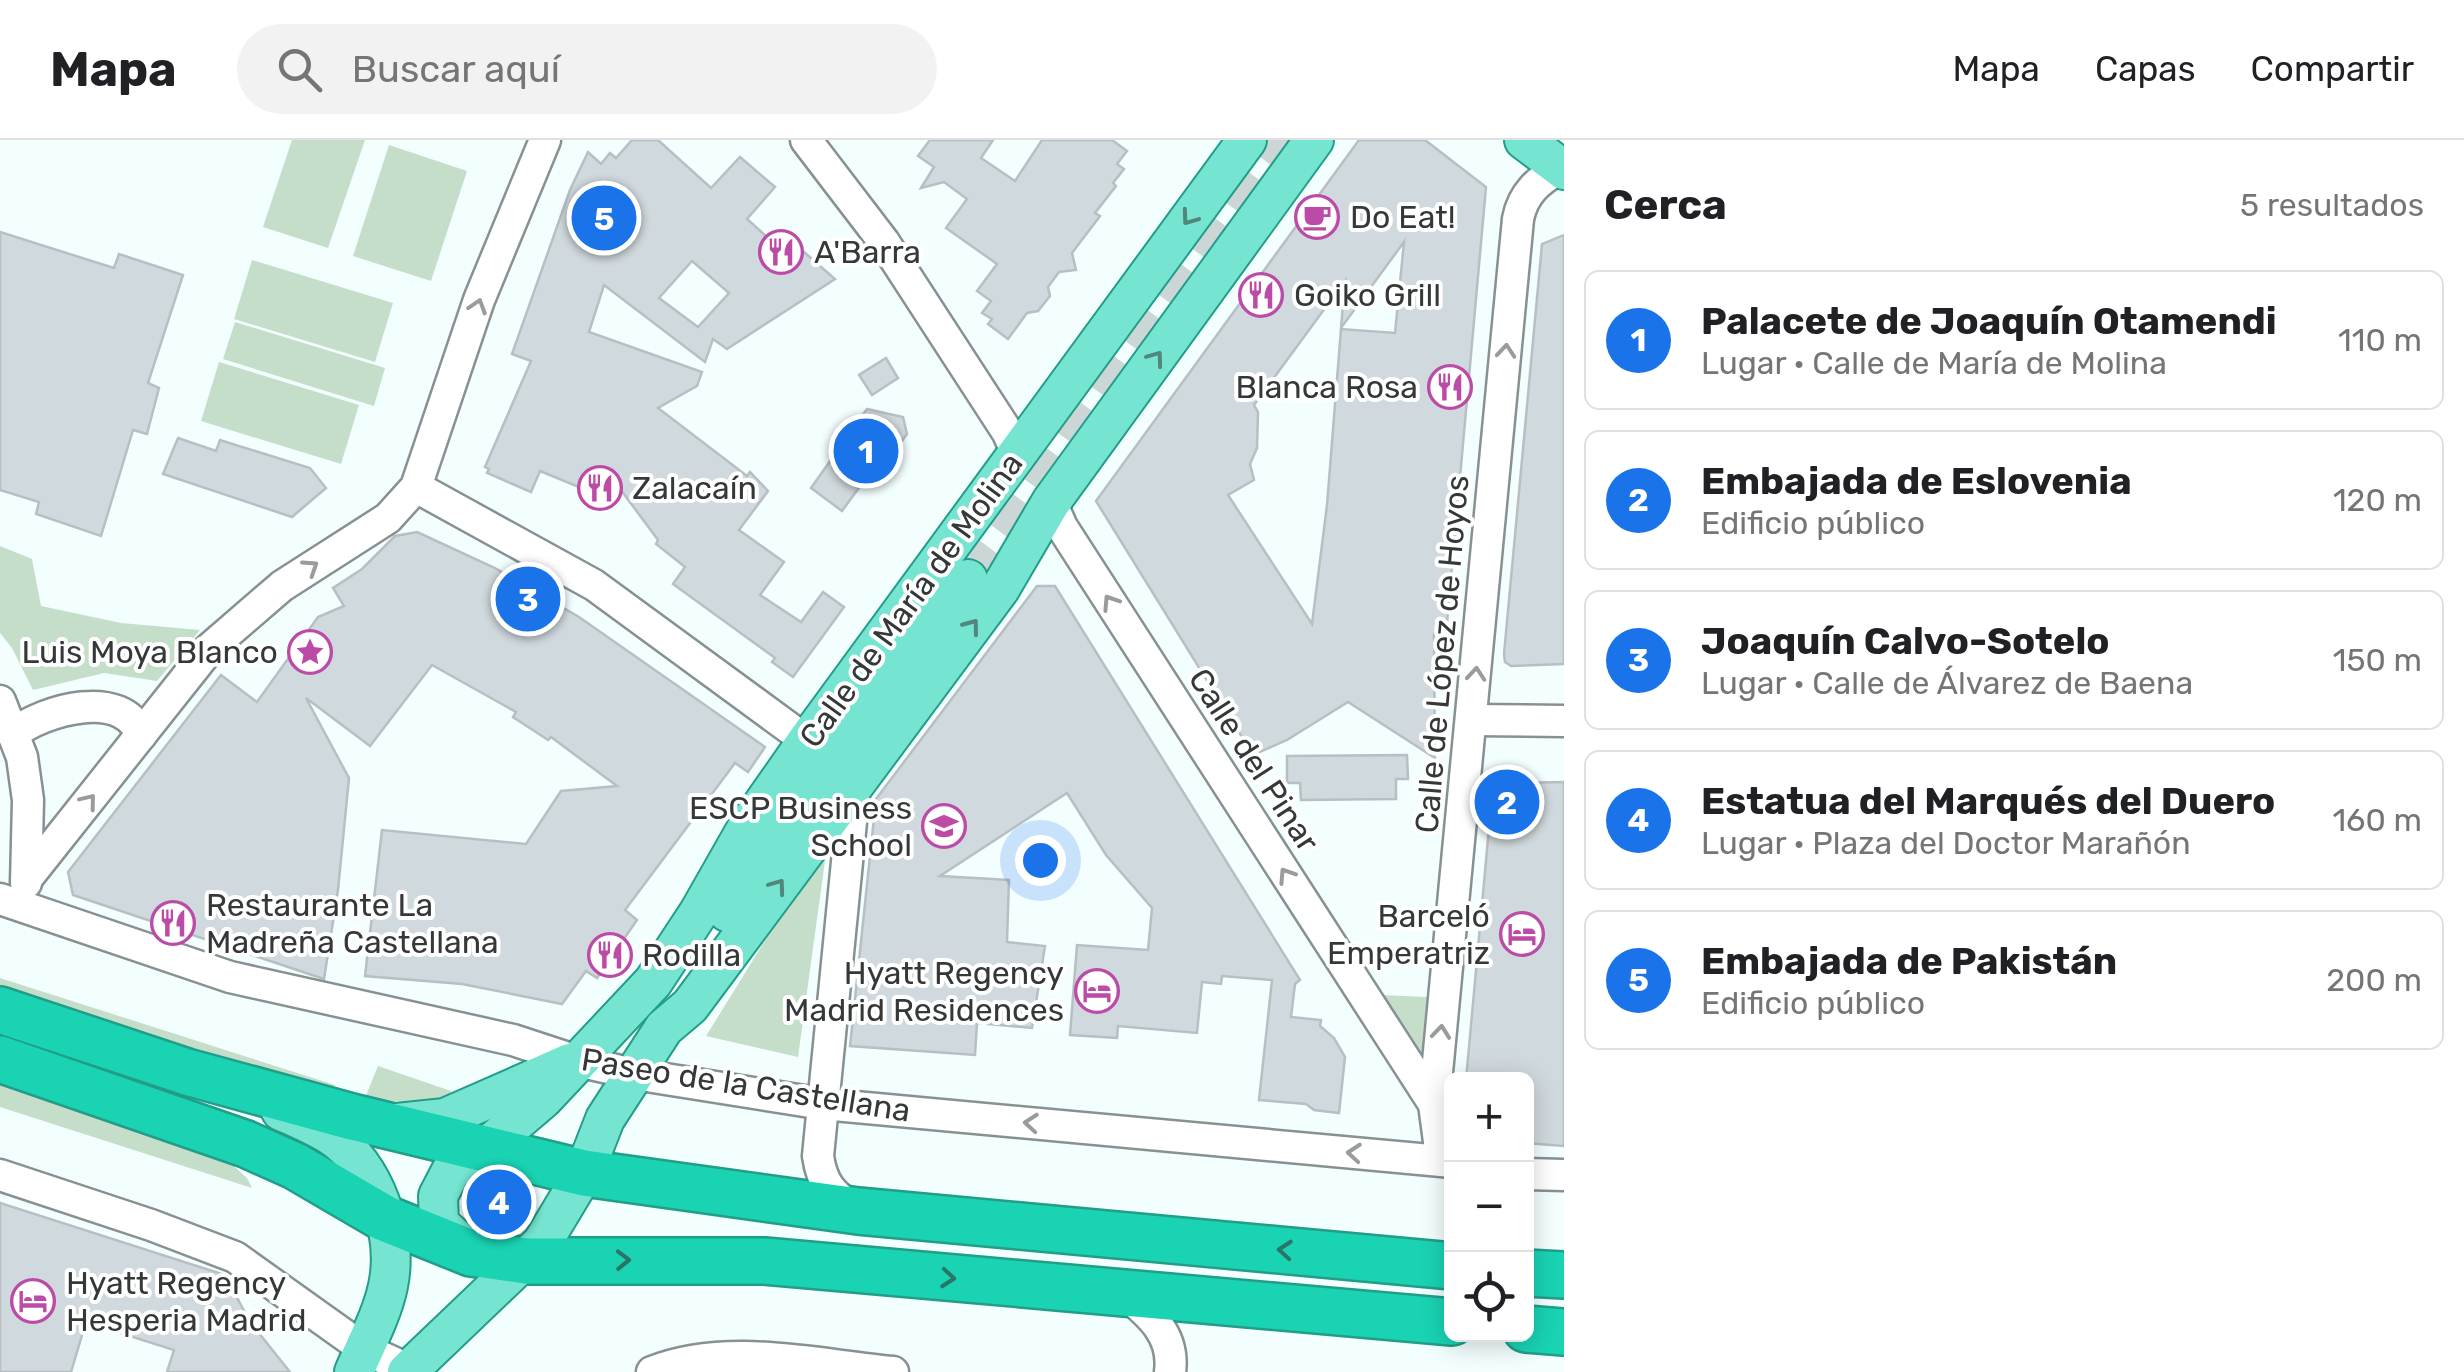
<!DOCTYPE html>
<html lang="es">
<head>
<meta charset="utf-8">
<style>
	body { margin:0; font-family:Rubik,sans-serif; background:#f2f2f2; color:#202124 }
	.controls { position:absolute; right:30px; bottom:30px; display:grid; overflow:hidden; border-radius:15px; box-shadow:0 5px 25px #0003 }
	.controls button { width:90px; height:90px; display:grid; place-items:center; padding:0; border:0; border-bottom:2px solid #e0e0e0; background:#fff; color:#202124; font:50px sans-serif }
	.you { position:absolute; left:1040px; top:720px; width:35px; height:35px; margin:-25px; border:8px solid #fff; border-radius:50%; background:#1a73e8; box-shadow:0 0 0 15px #1a73e833 }
	.badge { display:grid; place-items:center; width:65px; height:65px; border-radius:50%; background:#1a73e8; color:#fff; font-size:32px; font-weight:700 }
	.pin { position:absolute; translate:-50% -50%; border:5px solid #fff; box-shadow:0 2px 10px #0006 }
	.list { margin:0; padding:0; list-style:none }
	h2 { display:flex; justify-content:space-between; align-items:center; height:130px; margin:0; padding:0 40px; font-size:42px }
	h2 small { font-size:32px; font-weight:400; color:#757577 }
	.list li { display:grid; grid-template-columns:65px 1fr auto; gap:30px; align-items:center; box-sizing:border-box; height:140px; margin:0 20px 20px; padding:0 20px; border:2px solid #e0e0e0; border-radius:15px }
	.list b { display:block; font-size:38px; white-space:nowrap }
	.list p { margin:0; font-size:32px; white-space:nowrap; color:#757577 }
	.list em { font-size:32px; font-style:normal; color:#757577 }
	.icon { flex:none; width:55px; height:55px; fill:none; stroke:currentColor; stroke-width:2; stroke-linecap:round; stroke-linejoin:round }
	.map { position:relative; flex:none; width:1564px; height:1232px; overflow:hidden }
	header { display:flex; align-items:center; gap:60px; box-sizing:border-box; height:140px; padding:0 50px; background:#fff; border-bottom:2px solid #e0e0e0 }
	header strong { font-size:48px }
	nav { display:flex; gap:55px; margin-inline-start:auto; font-size:35px }
	.search { width:700px; height:90px; background:#f2f2f2; display:flex; align-items:center; gap:25px; box-sizing:border-box; padding:0 35px; border-radius:55px; color:#757577; font-size:38px }
	main { display:flex }
	aside { flex:1; background:#fff }
	.map>svg:first-child { display:block }
	.green { fill:#c5dec9 }
	.building { fill:#d0d9dd; stroke:#b7bfc3; stroke-width:2.5; fill-rule:evenodd }
	.lines { fill:none; stroke-linecap:round; stroke-linejoin:round }
	.major-tunnel { stroke:#cdd6d7; stroke-width:38; stroke-dasharray:38 19; stroke-linecap:butt }
	.minor-casing { stroke:#879191; stroke-width:35 }
	.major-casing { stroke:#229d88; stroke-width:42 }
	.highway-casing { stroke:#229d88; stroke-width:50 }
	.minor { stroke:#fff; stroke-width:30 }
	.major { stroke:#75e5d1; stroke-width:38 }
	.highway { stroke:#19d3b3; stroke-width:45 }
	.oneway { stroke:#51867d }
	.oneway2 { stroke:#9a9c9c }
	.oneway3 { stroke:#297669 }
	.labels { text-anchor:middle; dominant-baseline:central; stroke-width:8; stroke-linejoin:round; paint-order:stroke }
	.poi-label { font-size:32px; fill:#343838; stroke:#fff; text-anchor:start }
	.street-label { font-size:32px; fill:#343838; stroke:#fff }
</style>
</head>
<body>
<header>
<strong>Mapa</strong>
<div class="search"><svg class="icon" aria-label="search" viewBox="0 0 24 24"><circle cx="10" cy="10" r="6"/><path d="M15 15l6 6"/></svg>Buscar aquí</div>
<nav><a>Mapa</a><a>Capas</a><a>Compartir</a></nav>
</header>
<main>
<div class="map">
<svg width="1564" height="1232" viewBox="0 0 1564 1232">
	<rect width="100%" height="100%" fill="#f3feff"/>
	<g class="green">
		<polygon points="292,0 365,0 328,108 263,87"/>
		<polygon points="389,5 467,31 431,141 353,116"/>
		<polygon points="252,120 393,163 375,222 234,179"/>
		<polygon points="235,182 385,228 374,266 223,219"/>
		<polygon points="219,222 359,265 341,324 201,281"/>
		<polygon points="0,406 32,419 41,466 121,483 200,490 157,541 104,533 33,550 12,508 0,493"/>
		<polygon points="828,699 798,917 706,896"/>
		<polygon points="0,838 335,945 331,954 0,846"/>
		<polygon points="1379,855 1427,857 1421,916"/>
		<polygon points="378,926 451,951 452,958 412,963 365,958"/>
		<polygon points="0,943 225,1018 247,1038 252,1048 0,967"/>
		<polygon points="495,1044 509,1045 532,1054 510,1082 491,1082 482,1072 484,1052"/>
	</g>
	<g class="building">
		<path d="M632,0H658L711,48L740,17L775,47L747,79L787,115L796,105L835,139L727,209L713,199L705,222L604,145L589,192L702,232L697,246L658,268L747,336L750,332L768,351L739,390L784,422L760,455L801,482L823,452L844,467L793,537L772,522L775,518L673,444L685,427L656,404L658,400L612,338L603,357L540,331L531,352L487,333L489,329L485,327L531,221L512,214L570,50L588,12L601,24L610,13L616,18ZM692,121L729,153L698,187L659,158Z"/>
		<polygon points="930,0 993,0 981,18 1015,41 1042,0 1112,0 1127,11 1117,24 1124,29 1113,43 1116,46 1095,73 1100,76 1072,113 1076,130 1059,132 1048,147 1050,156 1038,171 1027,173 1008,199 988,184 992,179 982,173 991,161 977,151 997,124 946,88 967,59 944,42 921,48 934,27 918,16"/>
		<path d="M1359,0H1425L1486,47L1446,494H1434L1435,618L1348,562L1287,600L1253,615L1096,361ZM1404,102L1395,193L1341,189L1327,365L1312,484L1228,355L1254,340L1250,324L1257,308L1258,272L1254,265L1345,141L1341,188Z"/>
		<polygon points="0,92 114,128 119,114 183,135 148,243 159,248 147,294 133,290 101,396 36,374 39,362 0,350"/>
		<polygon points="1564,95 1564,524 1511,526 1505,522 1504,514 1542,104"/>
		<polygon points="886,218 898,238 872,255 859,235"/>
		<polygon points="867,269 903,277 907,294 875,338 869,334 842,371 811,348"/>
		<polygon points="178,298 216,311 220,300 310,328 326,348 292,377 163,334"/>
		<polygon points="417,392 495,428 579,477 765,607 748,632 735,623 625,770 637,780 597,838 586,831 562,864 462,844 365,836 382,690 526,704 561,651 617,646 551,597 548,600 513,577 516,572 432,525 370,606 306,558 349,638 338,750 324,839 73,755 68,732 221,535 257,562 318,477 344,466 333,448 362,429 395,396"/>
		<polygon points="1037,446 1055,446 1300,840 1295,844 1291,877 1321,880 1320,886 1334,898 1345,917 1339,973 1314,970 1306,964 1259,960 1272,840 1222,836 1221,844 1202,842 1197,893 1118,886 1117,898 1070,895 1077,805 1148,810 1152,768 1106,715 1067,653 940,736 1009,740 1007,802 1045,806 1032,888 977,883 975,915 850,906 876,659"/>
		<polygon points="1407,615 1408,639 1396,639 1396,659 1301,660 1300,643 1287,643 1287,616"/>
		<polygon points="1564,642 1564,1006 1526,1003 1526,940 1466,940 1492,655 1502,643"/>
		<polygon points="0,1063 225,1135 250,1182 290,1232 167,1232 174,1210 86,1182 71,1232 0,1232"/>
	</g>
	<g class="lines">
		<polyline class="major-tunnel" points="968,439 1291,0"/>
		<g class="minor-casing">
			<g id="minor">
				<polyline points="806,0 884,102 1008,293 1017,314"/>
				<polyline points="416,347 594,445 807,601"/>
				<polyline points="1051,362 1062,387 1434,964"/>
				<polyline points="0,561 22,617 28,660 26,743"/>
				<polyline points="1471,580 1564,581"/>
				<path d="M13,594C43,570 123,547 141,595"/>
				<path d="M855,641L818,1016C822,1044 832,1055 856,1070"/>
				<polyline points="28,737 209,509 282,446 388,378 416,347 479,160 545,0"/>
				<polyline points="0,759 230,837 513,900 577,921 634,934 823,964 1452,1022"/>
				<path d="M1448,1022L1440,1009L1434,964L1518,79C1523,53 1539,40 1560,28"/>
				<polyline points="1526,1034 1564,1035"/>
				<polyline points="0,1035 151,1085 235,1117 364,1209 414,1232"/>
				<path d="M1124,1153C1150,1174 1175,1195 1170,1232"/>
				<path d="M652,1232C727,1202 816,1225 893,1232"/>
			</g>
		</g>
		<g class="major-casing">
			<g id="major">
				<polyline points="1524,0 1564,30"/>
				<polyline points="727,772 784,686 968,439"/>
				<path d="M281,971C297,978 314,985 330,995C375,1024 399,1094 388,1146C382,1175 366,1204 354,1232"/>
				<polyline points="397,983 445,978 570,923"/>
				<polyline points="470,1112 439,1083 438,1056 451,1031 496,999 543,959 653,842 699,772 749,684 807,601 1247,0"/>
				<polyline points="407,1232 542,1103 584,1033 605,979 664,888 690,866 1000,449 1051,362 1314,0"/>
			</g>
		</g>
		<g class="highway-casing">
			<g id="highway">
				<polyline points="0,870 187,932 352,977 584,1033 858,1071 1452,1126"/>
				<polyline points="0,919 246,1004 295,1026 384,1078 471,1113 526,1121 764,1121 1452,1182"/>
				<polyline points="1526,1133 1564,1135"/>
				<polyline points="1526,1189 1564,1192"/>
			</g>
		</g>
		<use href="#minor" class="minor"/>
		<use href="#major" class="major"/>
		<use href="#highway" class="highway"/>
	</g>
	<defs><path id="oneway-chevron" d="M-2-3.5L2.5 0L-2 3.5" fill="none" stroke-width="1.6" stroke-linecap="round" stroke-linejoin="round" transform="scale(2.5)"/></defs>
	<g class="oneway">
		<use href="#oneway-chevron" transform="translate(1189 78) rotate(126)"/>
		<use href="#oneway-chevron" transform="translate(1156 218) rotate(-54)"/>
		<use href="#oneway-chevron" transform="translate(972 486) rotate(-53)"/>
		<use href="#oneway-chevron" transform="translate(778 746) rotate(-54)"/>
	</g>
	<g class="oneway2">
		<use href="#oneway-chevron" transform="translate(478 166) rotate(-72)"/>
		<use href="#oneway-chevron" transform="translate(1506 211) rotate(-85)"/>
		<use href="#oneway-chevron" transform="translate(311 427) rotate(-33)"/>
		<use href="#oneway-chevron" transform="translate(1110 462) rotate(-123)"/>
		<use href="#oneway-chevron" transform="translate(1476 534) rotate(-85)"/>
		<use href="#oneway-chevron" transform="translate(89 661) rotate(-51)"/>
		<use href="#oneway-chevron" transform="translate(1286 735) rotate(-123)"/>
		<use href="#oneway-chevron" transform="translate(1441 892) rotate(-84)"/>
		<use href="#oneway-chevron" transform="translate(1031 983) rotate(-175)"/>
		<use href="#oneway-chevron" transform="translate(1354 1013) rotate(-175)"/>
	</g>
	<g class="oneway3">
		<use href="#oneway-chevron" transform="translate(1285 1110) rotate(-175)"/>
		<use href="#oneway-chevron" transform="translate(623 1120) rotate(-1)"/>
		<use href="#oneway-chevron" transform="translate(948 1138) rotate(5)"/>
	</g>
	<defs>
		<g id="cafe-ring" transform="scale(2.25)"><circle r="9.5" fill="#fff" stroke="#bb4ba7" stroke-width="1.5"/><path d="M-5.5-4.5H6V0H3Q3 3.5 0 3.5H-2.5Q-5.5 3.5-5.5 0ZM3-3.2v2h1.7v-2ZM-6 4.5H4V6H-6Z" fill="#bb4ba7"/></g>
		<g id="restaurant-ring" transform="scale(2.25)"><circle r="9.5" fill="#fff" stroke="#bb4ba7" stroke-width="1.5"/><path d="M-5-6h1v4h1v-4h1v4h1v-4h1v5L-1.5 .5V6h-2V.5L-5-1ZM5-6V6H3V1.5H1.5Q1.5-4 5-6Z" fill="#bb4ba7"/></g>
		<g id="sight-ring" transform="scale(2.25)"><circle r="9.5" fill="#fff" stroke="#bb4ba7" stroke-width="1.5"/><path d="M0-6L1.8-2.2L6-1.7L2.9 1.2L3.7 5.4L0 3.3L-3.7 5.4L-2.9 1.2L-6-1.7L-1.8-2.2Z" fill="#bb4ba7"/></g>
		<g id="university-ring" transform="scale(2.25)"><circle r="9.5" fill="#fff" stroke="#bb4ba7" stroke-width="1.5"/><path d="M0-5L7-2L0 1L-7-2ZM-4 1L0 2.5L4 1V4Q0 6-4 4Z" fill="#bb4ba7"/></g>
		<g id="hotel-ring" transform="scale(2.25)"><circle r="9.5" fill="#fff" stroke="#bb4ba7" stroke-width="1.5"/><path d="M-6-4.5h1.5V1H6V5H4.5V3h-9V5H-6ZM-4 0a1.8 1.8 0 1 1 3.6 0ZM.5 0V-2.5h3Q6-2.5 6 0Z" fill="#bb4ba7"/></g>
	</defs>
	<g fill-rule="evenodd">
		<use href="#cafe-ring" x="1317" y="77"/>
		<use href="#restaurant-ring" x="781" y="112"/>
		<use href="#restaurant-ring" x="1261" y="155"/>
		<use href="#restaurant-ring" x="1450" y="247"/>
		<use href="#restaurant-ring" x="600" y="348"/>
		<use href="#sight-ring" x="310" y="512"/>
		<use href="#university-ring" x="944" y="686"/>
		<use href="#restaurant-ring" x="173" y="783"/>
		<use href="#hotel-ring" x="1522" y="794"/>
		<use href="#restaurant-ring" x="610" y="815"/>
		<use href="#hotel-ring" x="1097" y="851"/>
		<use href="#hotel-ring" x="33" y="1161"/>
	</g>
	<g class="labels">
		<g class="poi-label">
			<text x="1350" y="77">Do Eat!</text>
			<text x="814" y="112">A'Barra</text>
			<text x="1294" y="155">Goiko Grill</text>
			<text x="1418" y="247" text-anchor="end">Blanca Rosa</text>
			<text x="632" y="348">Zalacaín</text>
			<text x="278" y="512" text-anchor="end">Luis Moya Blanco</text>
			<text x="912" y="668" text-anchor="end">ESCP Business<tspan x="912" dy="37">School</tspan></text>
			<text x="206" y="765">Restaurante La<tspan x="206" dy="37">Madreña Castellana</tspan></text>
			<text x="1490" y="776" text-anchor="end">Barceló<tspan x="1490" dy="37">Emperatriz</tspan></text>
			<text x="642" y="815">Rodilla</text>
			<text x="1064" y="833" text-anchor="end">Hyatt Regency<tspan x="1064" dy="37">Madrid Residences</tspan></text>
			<text x="66" y="1143">Hyatt Regency<tspan x="66" dy="37">Hesperia Madrid</tspan></text>
		</g>
		<g class="street-label">
			<text transform="translate(911 460) rotate(-54)">Calle de María de Molina</text>
			<text transform="translate(1442 514) rotate(-85)">Calle de López de Hoyos</text>
			<text transform="translate(1254 620) rotate(57)">Calle del Pinar</text>
			<text transform="translate(746 945) rotate(9)">Paseo de la Castellana</text>
		</g>
	</g>
</svg>
<div class="controls">
<button>+</button>
<button>−</button>
<button><svg class="icon" aria-label="locate" viewBox="0 0 24 24"><circle cx="12" cy="12" r="6"/><path d="M12 2v4M12 18v4M2 12h4M18 12h4"/></svg></button>
</div>
<div class="you"></div>
<div class="pin badge" style="left:866px;top:311px">1</div>
<div class="pin badge" style="left:1507px;top:662px">2</div>
<div class="pin badge" style="left:528px;top:459px">3</div>
<div class="pin badge" style="left:499px;top:1062px">4</div>
<div class="pin badge" style="left:604px;top:78px">5</div>
</div>
<aside>
<h2>Cerca<small>5 resultados</small></h2>
<ul class="list">
<li><span class="badge">1</span><div><b>Palacete de Joaquín Otamendi</b><p>Lugar · Calle de María de Molina</p></div><em>110 m</em></li>
<li><span class="badge">2</span><div><b>Embajada de Eslovenia</b><p>Edificio público</p></div><em>120 m</em></li>
<li><span class="badge">3</span><div><b>Joaquín Calvo-Sotelo</b><p>Lugar · Calle de Álvarez de Baena</p></div><em>150 m</em></li>
<li><span class="badge">4</span><div><b>Estatua del Marqués del Duero</b><p>Lugar · Plaza del Doctor Marañón</p></div><em>160 m</em></li>
<li><span class="badge">5</span><div><b>Embajada de Pakistán</b><p>Edificio público</p></div><em>200 m</em></li>
</ul>
</aside>
</main>
</body>
</html>
